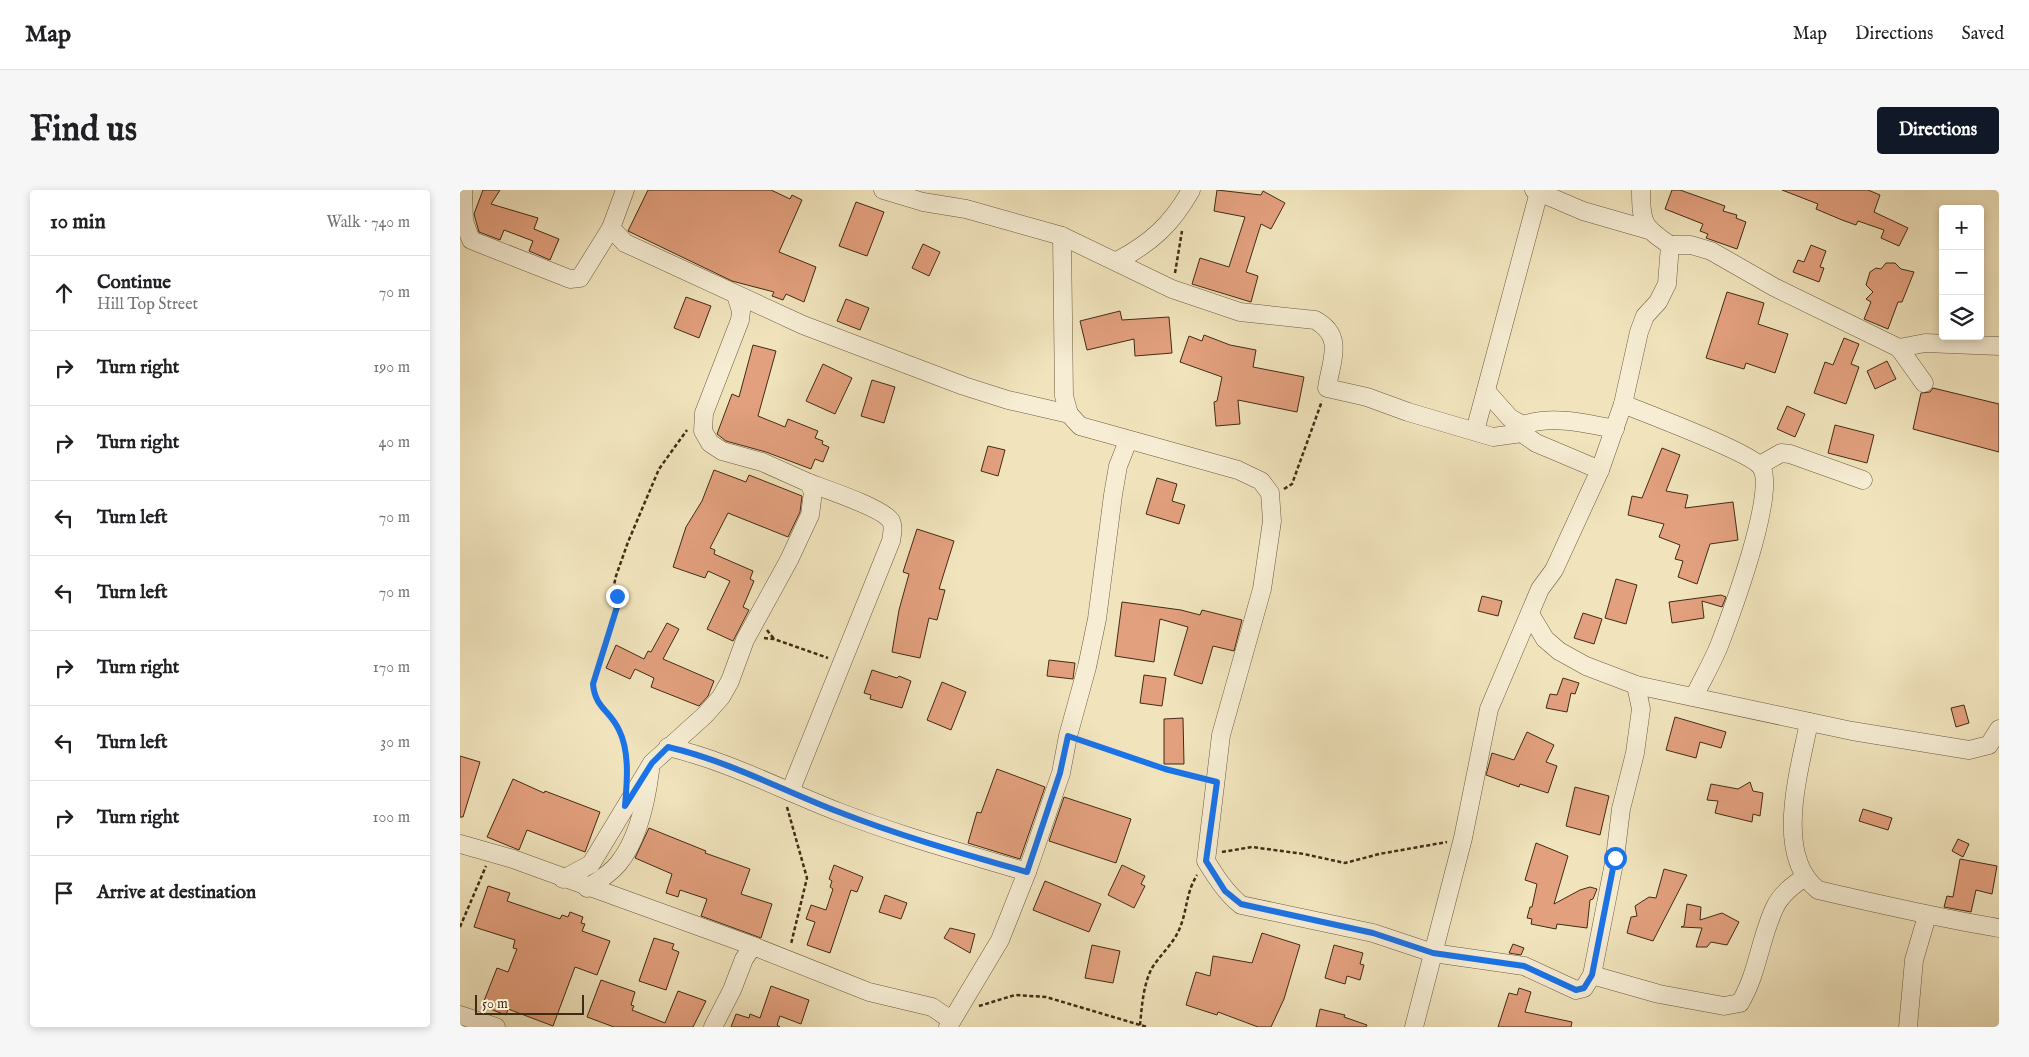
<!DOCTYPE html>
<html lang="en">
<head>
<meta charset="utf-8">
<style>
	body { margin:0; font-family:"IM FELL English",serif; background:#f6f6f6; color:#202124 }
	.controls { position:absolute; right:15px; top:15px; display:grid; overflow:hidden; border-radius:5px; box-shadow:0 2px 8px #0003 }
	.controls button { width:45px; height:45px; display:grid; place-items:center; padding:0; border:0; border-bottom:1px solid #e0e0e0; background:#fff; color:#202124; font:25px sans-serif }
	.scale { position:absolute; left:15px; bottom:12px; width:109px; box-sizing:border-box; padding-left:5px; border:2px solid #412b14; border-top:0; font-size:14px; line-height:18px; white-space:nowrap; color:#412b14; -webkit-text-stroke:4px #f6edd4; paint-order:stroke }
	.stop { position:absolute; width:15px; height:15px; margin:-11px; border:4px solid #1a73e8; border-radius:50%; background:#fff }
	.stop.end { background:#1a73e8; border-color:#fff; box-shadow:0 1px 5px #0008 }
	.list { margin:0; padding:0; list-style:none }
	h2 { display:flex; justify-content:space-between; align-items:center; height:65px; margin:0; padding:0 20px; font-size:21px }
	h2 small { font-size:16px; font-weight:400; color:#757577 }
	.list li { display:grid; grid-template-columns:32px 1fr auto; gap:15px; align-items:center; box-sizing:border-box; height:75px; padding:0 20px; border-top:1px solid #e0e0e0 }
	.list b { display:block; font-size:19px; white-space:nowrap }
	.list p { margin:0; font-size:16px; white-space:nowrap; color:#757577 }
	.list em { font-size:16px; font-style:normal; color:#757577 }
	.icon { flex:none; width:28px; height:28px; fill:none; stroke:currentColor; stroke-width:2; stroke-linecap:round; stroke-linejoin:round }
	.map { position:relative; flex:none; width:1539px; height:837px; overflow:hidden; border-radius:5px }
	header { display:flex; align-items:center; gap:30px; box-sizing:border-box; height:70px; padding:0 25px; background:#fff; border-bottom:1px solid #e0e0e0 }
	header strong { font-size:24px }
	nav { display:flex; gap:28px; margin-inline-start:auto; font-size:18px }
	.intro { display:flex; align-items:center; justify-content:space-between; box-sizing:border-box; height:120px; padding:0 30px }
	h1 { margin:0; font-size:35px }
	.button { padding:12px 22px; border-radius:5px; background:#111827; color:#fff; font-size:18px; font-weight:700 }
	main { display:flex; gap:30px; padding:0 30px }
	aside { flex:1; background:#fff; border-radius:5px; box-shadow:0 2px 8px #0003 }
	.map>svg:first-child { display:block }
	.building { fill:#e3a07e; stroke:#412b14 }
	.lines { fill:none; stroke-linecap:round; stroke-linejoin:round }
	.minor-casing { stroke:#6d593e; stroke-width:19 }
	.path { stroke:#412b14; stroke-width:2.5; stroke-dasharray:4 2.5; stroke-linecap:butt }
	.minor { stroke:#f6edd4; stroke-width:18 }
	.route { stroke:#1a73e8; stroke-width:6 }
</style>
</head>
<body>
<header>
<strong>Map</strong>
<nav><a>Map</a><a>Directions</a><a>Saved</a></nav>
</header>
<div class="intro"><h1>Find us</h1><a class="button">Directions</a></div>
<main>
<aside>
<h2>10 min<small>Walk · 740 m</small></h2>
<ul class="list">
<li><svg class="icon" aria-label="ahead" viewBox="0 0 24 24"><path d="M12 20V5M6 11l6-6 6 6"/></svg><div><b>Continue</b><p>Hill Top Street</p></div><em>70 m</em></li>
<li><svg class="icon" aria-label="right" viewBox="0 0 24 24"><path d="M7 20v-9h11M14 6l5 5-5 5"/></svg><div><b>Turn right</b></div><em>190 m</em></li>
<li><svg class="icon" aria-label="right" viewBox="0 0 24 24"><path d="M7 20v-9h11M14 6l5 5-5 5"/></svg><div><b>Turn right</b></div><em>40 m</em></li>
<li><svg class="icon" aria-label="left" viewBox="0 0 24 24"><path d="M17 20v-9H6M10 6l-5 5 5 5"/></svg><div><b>Turn left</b></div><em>70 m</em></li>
<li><svg class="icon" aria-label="left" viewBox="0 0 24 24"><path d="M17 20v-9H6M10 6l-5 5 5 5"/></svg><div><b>Turn left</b></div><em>70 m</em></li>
<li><svg class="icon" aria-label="right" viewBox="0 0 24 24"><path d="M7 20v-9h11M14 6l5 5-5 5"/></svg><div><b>Turn right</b></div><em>170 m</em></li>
<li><svg class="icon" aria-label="left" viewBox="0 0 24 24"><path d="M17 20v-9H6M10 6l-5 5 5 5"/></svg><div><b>Turn left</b></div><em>30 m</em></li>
<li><svg class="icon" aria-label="right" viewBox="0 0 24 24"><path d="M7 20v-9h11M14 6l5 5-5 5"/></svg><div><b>Turn right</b></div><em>100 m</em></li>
<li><svg class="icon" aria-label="arrive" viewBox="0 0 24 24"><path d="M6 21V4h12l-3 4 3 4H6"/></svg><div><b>Arrive at destination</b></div></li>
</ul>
</aside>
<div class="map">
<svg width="1539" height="837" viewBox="0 0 1539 837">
	<rect width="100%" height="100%" fill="#f1e4bd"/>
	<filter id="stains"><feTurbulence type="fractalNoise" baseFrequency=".004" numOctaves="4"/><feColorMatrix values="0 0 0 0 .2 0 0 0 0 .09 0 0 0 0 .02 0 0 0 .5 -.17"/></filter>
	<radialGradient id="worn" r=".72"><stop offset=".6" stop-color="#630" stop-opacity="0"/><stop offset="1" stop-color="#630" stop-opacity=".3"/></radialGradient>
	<g class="building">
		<polygon points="23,0 40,0 31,14 78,28 74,39 99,49 90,70 69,61 73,51 44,40 40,50 19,42 14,24"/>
		<polygon points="188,0 311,0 330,9 332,5 342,10 319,62 356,77 344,112 326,104 323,110 312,106 314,102 272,91 168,41"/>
		<polygon points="757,0 801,5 803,1 825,13 811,39 801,34 786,82 798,86 791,112 732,94 740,68 769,77 785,27 754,21"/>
		<polygon points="1212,0 1220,0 1265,16 1263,21 1277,25 1276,28 1286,32 1277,59 1246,48 1248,44 1240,41 1243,34 1205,19"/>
		<polygon points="1322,0 1408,0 1420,5 1414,22 1448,38 1439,56 1421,48 1424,40 1398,31 1396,35 1382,30 1356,19 1358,14"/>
		<polygon points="396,12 424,22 407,66 379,56"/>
		<polygon points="463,54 480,62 469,86 452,78"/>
		<polygon points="1351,55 1366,61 1360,77 1364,78 1359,92 1333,82 1338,70 1344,72"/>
		<polygon points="1426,73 1435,73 1441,79 1454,82 1442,112 1438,112 1428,139 1404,129 1411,112 1406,109 1413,102 1406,95 1410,82 1416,78 1421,79"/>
		<polygon points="1267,102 1304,113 1298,134 1328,144 1315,183 1286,173 1284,179 1246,168"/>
		<polygon points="226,107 251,116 239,148 214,138"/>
		<polygon points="386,109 409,118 400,140 377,131"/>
		<polygon points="660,121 662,130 709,127 712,163 675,166 674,149 627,160 620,131"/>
		<polygon points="744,145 770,155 796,160 793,177 844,187 837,222 778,210 780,234 756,236 754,212 757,211 762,187 720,172 729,146 742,151"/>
		<polygon points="1384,148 1399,154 1391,174 1399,177 1386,214 1354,203 1365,172 1373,175"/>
		<polygon points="293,155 316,161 298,226 325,237 328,229 358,241 355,248 363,251 362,254 369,257 363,272 355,269 351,279 306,262 266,251 257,244 272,204 279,207"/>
		<polygon points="1427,171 1436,189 1415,199 1407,181"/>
		<polygon points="363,174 392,188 375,224 346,211"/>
		<polygon points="412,190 435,197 424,233 401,226"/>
		<polygon points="1473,198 1539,214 1539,262 1453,239 1461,203 1470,202"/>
		<polygon points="1327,216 1345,224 1335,247 1317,239"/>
		<polygon points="1375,235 1414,245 1407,273 1368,263"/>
		<polygon points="528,256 545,260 538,286 521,281"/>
		<polygon points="1202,258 1220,265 1206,301 1228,305 1225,318 1273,312 1278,350 1250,354 1237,394 1218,387 1223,371 1215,369 1220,355 1199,347 1204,334 1168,325 1172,306 1182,308"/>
		<polygon points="254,280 286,292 289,285 342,306 340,322 328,347 268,323 250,358 255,360 254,364 293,381 290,389 294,391 283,417 289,420 273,451 247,439 270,391 248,381 245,388 213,377 226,337 242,311"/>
		<polygon points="697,288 717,294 712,311 725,315 719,334 686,324"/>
		<polygon points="457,339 494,351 479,399 485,400 477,430 469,428 460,468 432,462 439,420 449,384 443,382"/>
		<polygon points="1156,389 1177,395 1166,434 1145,428"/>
		<polygon points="1261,405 1266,407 1262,417 1242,411 1244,428 1212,433 1209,412"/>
		<polygon points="1022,406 1042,411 1038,426 1018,421"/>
		<polygon points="662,412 721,420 740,425 742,420 782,430 774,461 753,456 742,494 714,485 728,437 700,429 694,472 655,466"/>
		<polygon points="1123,423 1142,429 1134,454 1114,448"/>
		<polygon points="207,433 219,439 203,469 254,491 248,506 239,516 191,497 194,488 175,479 170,489 146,478 156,455 184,469 188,461 191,462"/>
		<polygon points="589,470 615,473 613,489 587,486"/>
		<polygon points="412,480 437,488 439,486 451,491 442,518 410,509 411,505 404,503"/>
		<polygon points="684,485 706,488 702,516 680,513"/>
		<polygon points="1103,488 1119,493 1115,504 1111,503 1107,522 1086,518 1090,504 1097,505"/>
		<polygon points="482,492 506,502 491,540 467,530"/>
		<polygon points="1504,515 1509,533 1496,537 1491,518"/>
		<polygon points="1215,527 1266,542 1261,558 1240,552 1236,568 1206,560"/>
		<polygon points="723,528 724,574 704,574 704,529"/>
		<polygon points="1067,542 1094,555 1086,572 1097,576 1088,603 1060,594 1059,597 1026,585 1032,563 1054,570"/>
		<polygon points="0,566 20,572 3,627 0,627"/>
		<polygon points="537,579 585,597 560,669 508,653 517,622 521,623"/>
		<polygon points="53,589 84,603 85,601 140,622 125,662 67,640 59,660 27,647"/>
		<polygon points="1290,592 1293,601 1303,603 1300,626 1293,624 1292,632 1255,623 1258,611 1247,610 1251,594 1278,599"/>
		<polygon points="1115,597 1149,606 1140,645 1106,636"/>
		<polygon points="604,607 671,629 656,673 589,651"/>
		<polygon points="1403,619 1432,628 1428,640 1399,631"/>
		<polygon points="189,638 246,661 245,663 290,679 281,704 312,714 301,748 241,726 247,709 220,700 218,707 206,703 212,684 175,668"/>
		<polygon points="1498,649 1509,654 1503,667 1492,661"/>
		<polygon points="1076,653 1108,666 1094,714 1120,700 1130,697 1137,699 1133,709 1130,710 1127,738 1097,734 1096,739 1071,734 1072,729 1067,728 1070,717 1072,717 1077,694 1065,690"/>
		<polygon points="1500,669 1537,676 1532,704 1516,700 1511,722 1484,717 1487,706 1493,707"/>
		<polygon points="374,675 403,687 397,702 391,700 370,763 347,755 355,732 346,729 351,715 366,720 373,699 370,697 372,691 369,689"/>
		<polygon points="662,675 685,686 681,694 685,696 674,718 648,705"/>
		<polygon points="1204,679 1227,685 1193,751 1167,743 1171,727 1177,726 1175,716 1189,707 1196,708"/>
		<polygon points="585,691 641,714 629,742 573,720"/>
		<polygon points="28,696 50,703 47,711 94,727 100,729 102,725 108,727 110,722 123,727 121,733 125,734 122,741 150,751 137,785 115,777 93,836 48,819 46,825 22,816 37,778 48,782 57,759 53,758 55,750 14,737"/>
		<polygon points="425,705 447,713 441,729 419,722"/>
		<polygon points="1227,714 1241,717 1240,730 1262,723 1279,732 1267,755 1251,752 1247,757 1236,757 1242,738 1221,737 1224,736"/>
		<polygon points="490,738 515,744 510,763 484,748"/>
		<polygon points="802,743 840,755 824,809 811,837 798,837 758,822 757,825 726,815 736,782 750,786 753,766 792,773"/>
		<polygon points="194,748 214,754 212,759 219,762 206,800 179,791"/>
		<polygon points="1053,754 1064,758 1061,765 1049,763"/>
		<polygon points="632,755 660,761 653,793 625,788"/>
		<polygon points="874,755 903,763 900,774 904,775 900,790 887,786 885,794 865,788"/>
		<polygon points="141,790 175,802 171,815 174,816 172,820 205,833 218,801 246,811 233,837 154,837 127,827"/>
		<polygon points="311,796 349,810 341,834 320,826 317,835 320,837 271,837 276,824 289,828 290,824 300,828"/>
		<polygon points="1059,798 1071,802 1065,822 1112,832 1111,837 1038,837 1049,803 1057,805"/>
		<polygon points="860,819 885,825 884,827 907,835 906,837 856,837"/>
	</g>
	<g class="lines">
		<g class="minor-casing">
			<g id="minor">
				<polyline points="3,0 4,31 11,50 110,89 120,88 151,38"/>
				<polyline points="165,0 151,38 165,53 343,135 504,196 548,210 609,224"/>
				<path d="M423,0L463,12L506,19L602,46L712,99L780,122L855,130C885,146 871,171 867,198L907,207L948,222L1033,247L1062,243L1076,253L1140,280"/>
				<polyline points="1074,0 1123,21 1189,40"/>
				<path d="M602,46L604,206L609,224L620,236L778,280L801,291L810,303L812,331L802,399L761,545L746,671C756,687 766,703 781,715L913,743L973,763L1064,776L1116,800L1124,798L1132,785L1155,668L1161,619L1175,563L1181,519L1176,495"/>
				<polyline points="1210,55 1231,55 1251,61 1314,97 1439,158 1464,193"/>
				<path d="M657,71C691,53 712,34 731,0"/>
				<polyline points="1439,158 1465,153 1539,156"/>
				<polyline points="1026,201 1050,228 1063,235"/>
				<path d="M1163,214C1185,223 1292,263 1301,277C1318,300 1270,427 1259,456C1252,473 1242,490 1234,507"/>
				<polyline points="1015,241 1079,2"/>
				<path d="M1062,243L1063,235C1092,225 1125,233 1155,239"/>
				<polyline points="1300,275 1321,263 1330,264 1403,290"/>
				<polyline points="1070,424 1085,449 1099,461 1126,476 1176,495 1392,541 1509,560 1529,555 1539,539"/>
				<path d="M1349,532C1340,579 1313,665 1358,700C1418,714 1478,728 1539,738"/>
				<path d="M208,557C268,571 322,600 379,622C440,646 504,663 567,682"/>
				<path d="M330,602L431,351C432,345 434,337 431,331C423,318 365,299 349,293"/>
				<polyline points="0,654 53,669 293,756 409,802 472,817 491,830"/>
				<polyline points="103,689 131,674 192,573 245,525 261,507 270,491 285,450 329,370 350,325 353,302 349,293 302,272 262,261 250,253 243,241 244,223 280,130 281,121 276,105"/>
				<path d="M127,698C138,691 150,684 158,674C178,650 186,612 190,581"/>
				<path d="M1132,785L1199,804L1264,816L1280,813C1298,783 1300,748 1315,717C1321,704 1333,695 1345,687"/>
				<polyline points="0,825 36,837"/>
				<polyline points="253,837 272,800 284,769 293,756"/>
				<polyline points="488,837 540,750 567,682 601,583 608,546 627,477 637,429 653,305 658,276 668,251"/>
				<path d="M954,837L1003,648L1029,519L1080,399L1094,380L1140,280L1163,214L1179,142L1185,126L1198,112L1207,94L1210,55C1183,37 1181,33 1181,0"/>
				<polyline points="1448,837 1454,770 1467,726"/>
			</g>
		</g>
		<g class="path">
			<polyline points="715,83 722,41"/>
			<polyline points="824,299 832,294 862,211"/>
			<polyline points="307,440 314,449"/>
			<polyline points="304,448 314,449 368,468"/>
			<polyline points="622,551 705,579 741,588"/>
			<path d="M167,582C165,569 165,552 160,540C150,520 135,519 133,494L157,417L154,395L156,386L168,352L199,279L227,240"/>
			<polyline points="327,617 347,688 331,754"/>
			<polyline points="762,662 792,657 844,664 885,673 919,664 987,652"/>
			<polyline points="0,737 26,676"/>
			<polyline points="519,816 555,805 586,807 687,837"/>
			<path d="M680,835C682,816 683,795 692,778C700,765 713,754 719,740C728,719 725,705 737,685"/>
		</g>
		<use href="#minor" class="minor"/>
	</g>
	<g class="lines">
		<path class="route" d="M157,406V417L133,494C135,518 150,520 159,540C170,562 167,593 165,616L192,573L208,557C268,571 322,600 379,622C440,646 504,664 567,682L600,583L608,546L705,579L757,592L746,671L765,701L781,714L913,743L973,763L1064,776L1116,800L1124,798L1132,785L1155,668"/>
	</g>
	<rect width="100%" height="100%" filter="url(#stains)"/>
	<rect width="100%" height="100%" fill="url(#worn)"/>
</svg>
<div class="controls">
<button>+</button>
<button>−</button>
<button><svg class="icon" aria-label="layers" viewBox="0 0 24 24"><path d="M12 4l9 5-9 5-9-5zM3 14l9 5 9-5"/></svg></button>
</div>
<div class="scale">50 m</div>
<div class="stop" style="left:1155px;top:668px"></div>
<div class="stop end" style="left:157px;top:406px"></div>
</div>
</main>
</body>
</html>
